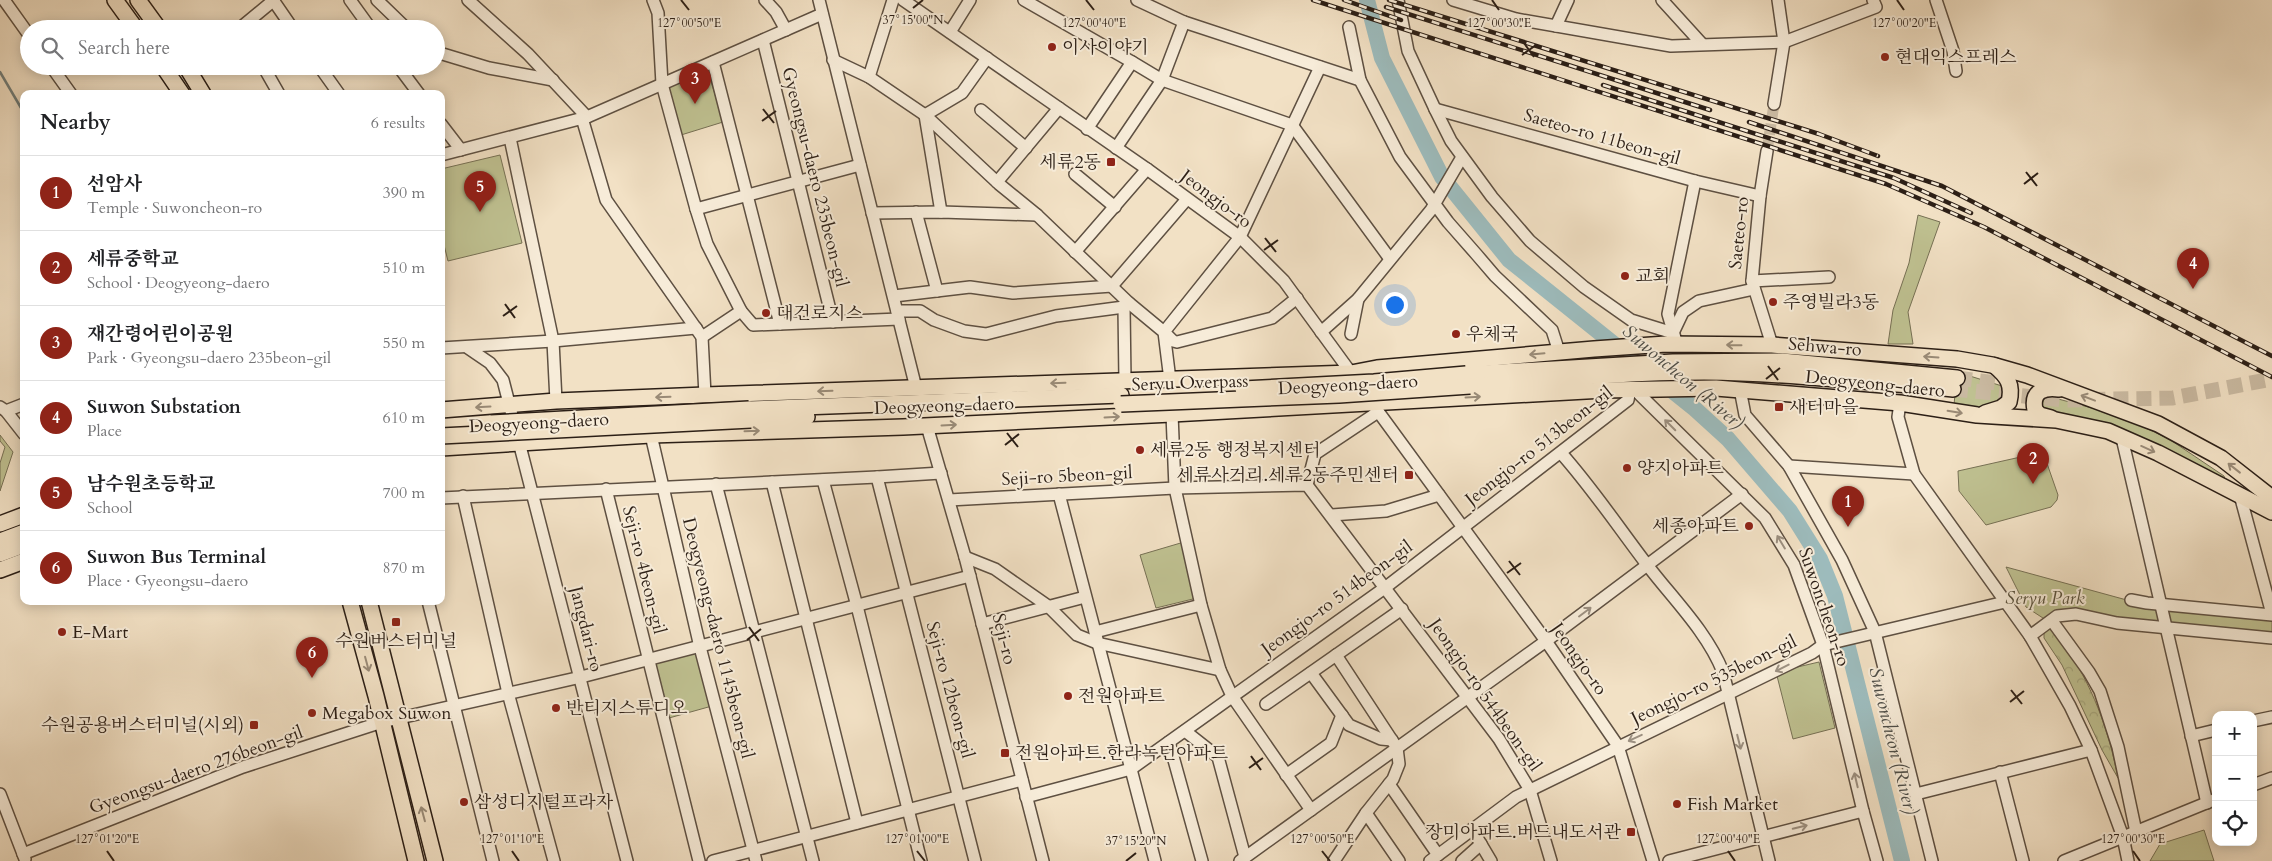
<!DOCTYPE html>
<html lang="en">
<head>
<meta charset="utf-8">
<style>
	body { margin:0; font-family:Cardo,"Noto Serif KR",serif; background:#f2f2f2; color:#202124 }
	.controls { position:absolute; right:15px; bottom:15px; display:grid; overflow:hidden; border-radius:10px; box-shadow:0 2px 12px #0003 }
	.controls button { width:45px; height:45px; display:grid; place-items:center; padding:0; border:0; border-bottom:1px solid #e0e0e0; background:#fff; color:#202124; font:25px sans-serif }
	.you { position:absolute; left:1394px; top:304px; width:18px; height:18px; margin:-12px; border:4px solid #fff; border-radius:50%; background:#1a73e8; box-shadow:0 0 0 8px #1a73e833 }
	.badge { display:grid; place-items:center; width:32px; height:32px; border-radius:50%; background:#8f2418; color:#fff; font-size:16px; font-weight:700 }
	.pin { position:absolute; translate:-50% -41px; filter:drop-shadow(0 1px 2px #0008) }
	.pin::after { content:''; position:absolute; top:26px; width:18px; height:15px; background:inherit; clip-path:polygon(0 0,100% 0,50% 100%) }
	.list { margin:0; padding:0; list-style:none }
	h2 { display:flex; justify-content:space-between; align-items:center; height:65px; margin:0; padding:0 20px; font-size:21px }
	h2 small { font-size:16px; font-weight:400; color:#757577 }
	.list li { display:grid; grid-template-columns:32px 1fr auto; gap:15px; align-items:center; box-sizing:border-box; height:75px; padding:0 20px; border-top:1px solid #e0e0e0 }
	.list b { display:block; font-size:19px; white-space:nowrap }
	.list p { margin:0; font-size:16px; white-space:nowrap; color:#757577 }
	.list em { font-size:16px; font-style:normal; color:#757577 }
	.icon { flex:none; width:28px; height:28px; fill:none; stroke:currentColor; stroke-width:2; stroke-linecap:round; stroke-linejoin:round }
	.map { position:relative; flex:none; width:2272px; height:861px; overflow:hidden }
	.search { position:absolute; background:#fff; box-shadow:0 2px 12px #0003; left:20px; top:20px; width:425px; height:55px; display:flex; align-items:center; gap:12px; box-sizing:border-box; padding:0 18px; border-radius:28px; color:#757577; font-size:19px }
	.panel { position:absolute; background:#fff; box-shadow:0 2px 12px #0003; left:20px; top:90px; width:425px; height:515px; border-radius:10px }
	.map>svg:first-child { display:block }
	.green { fill:#bfc191; stroke:#767054 }
	.forest { fill:url(#forest-crowns); stroke:#767054 }
	.lines { fill:none; stroke-linecap:round; stroke-linejoin:round }
	.stream { stroke:#707d7a; stroke-width:2.5 }
	.river { stroke:#9dbcbd; stroke-width:16 }
	.minor-tunnel { stroke:#cabaa2; stroke-width:11; stroke-dasharray:11 5.5; stroke-linecap:butt }
	.major-tunnel { stroke:#cabaa2; stroke-width:15; stroke-dasharray:15 8; stroke-linecap:butt }
	.minor-casing { stroke:#5e5042; stroke-width:14 }
	.major-casing { stroke:#2c1f16; stroke-width:18 }
	.minor { stroke:#f7ecd9; stroke-width:11 }
	.major { stroke:#f2e1c5; stroke-width:15 }
	.rail-casing { stroke:#2c1f16; stroke-width:4.5 }
	.rail { stroke:#f7ecd9; stroke-width:2.5; stroke-dasharray:8; stroke-linecap:butt }
	.major-bridge-casing { stroke:#2c1f16; stroke-width:18; stroke-linecap:butt }
	.major-bridge { stroke:#f2e1c5; stroke-width:15 }
	.oneway { stroke:#998a76 }
	.oneway2 { stroke:#9c9081 }
	.ticks { fill:none; stroke:#2c1f16; stroke-width:2 }
	.poi-dot { fill:#8f2418; stroke:#f7ecd9; stroke-width:2 }
	.labels { text-anchor:middle; dominant-baseline:central; stroke-width:4; stroke-linejoin:round; paint-order:stroke }
	.poi-label { font-size:18px; fill:#2c1f16; stroke:#f7ecd9; text-anchor:start }
	.street-label { font-size:18px; fill:#2c1f16; stroke:#f7ecd9 }
	.park-label { font-size:18px; font-style:italic; fill:#58503b; stroke:#f7ecd9 }
	.water-label { font-size:19px; font-style:italic; fill:#4e4e48; stroke:#f7ecd9 }
	.ticks-label { font-size:12px; text-anchor:middle; fill:#2c1f16; stroke:#f7ecd9; stroke-width:4; stroke-linejoin:round; paint-order:stroke }
</style>
</head>
<body>
<div class="map">
<svg width="2272" height="861" viewBox="0 0 2272 861">
	<defs>
		<pattern id="forest-crowns" width="20" height="18" patternUnits="userSpaceOnUse" patternTransform="scale(1.25)"><rect width="20" height="18" fill="#bfc191"/><path d="M2 6a3 3 0 1 1 6 0M12 15a3 3 0 1 1 6 0" fill="none" stroke="#a4a57c"/></pattern>
	</defs>
	<rect width="100%" height="100%" fill="#f2e1c5"/>
	<filter id="stains"><feTurbulence type="fractalNoise" baseFrequency=".004" numOctaves="4"/><feColorMatrix values="0 0 0 0 .2 0 0 0 0 .09 0 0 0 0 .02 0 0 0 .5 -.17"/></filter>
	<radialGradient id="worn" r=".72"><stop offset=".6" stop-color="#630" stop-opacity="0"/><stop offset="1" stop-color="#630" stop-opacity=".3"/></radialGradient>
	<g class="green">
		<polygon points="707,67 723,122 681,135 668,85"/>
		<polygon points="500,155 522,243 448,261 441,233 441,169"/>
		<polygon points="1918,215 1940,222 1908,312 1913,344 1888,344 1893,310 1909,263"/>
		<polygon points="1957,372 2002,386 2007,396 1987,411 1954,405"/>
		<polygon points="2047,396 2107,412 2146,428 2169,439 2224,476 2225,479 2043,410 2041,404"/>
		<polygon points="0,435 13,452 0,491 0,463 5,447 0,441"/>
		<polygon points="2043,452 2058,495 2057,500 2051,507 1986,525 1959,491 1958,471"/>
		<polygon points="1184,542 1197,598 1156,608 1140,555"/>
		<polygon points="2006,567 2145,605 2272,620 2272,633 2076,613 2046,620 2026,607"/>
		<polygon points="691,651 697,654 712,706 669,718 654,666 657,661"/>
		<polygon points="1819,662 1835,728 1793,739 1776,672"/>
		<polygon points="2204,830 2214,861 2150,861 2160,844"/>
	</g>
	<path class="forest" d="M2048,627C2055,630 2059,637 2063,644C2092,683 2109,731 2118,778L2102,750L2062,665L2044,638V631Z"/>
	<g class="lines">
		<polyline class="stream" points="0,72 24,113"/>
		<polyline class="river" points="1367,0 1382,58 1442,177 1509,260 1695,409 1728,439 1790,511 1820,559 1835,596 1902,861"/>
		<polyline class="minor-tunnel" points="1767,151 1774,104"/>
		<g class="major-tunnel">
			<polyline points="1957,378 2004,384"/>
			<polyline points="1953,389 2065,400 2173,398 2272,379"/>
		</g>
		<g class="minor-casing">
			<g id="minor">
				<polyline points="4,0 29,35"/>
				<polyline points="273,0 293,29"/>
				<polyline points="350,0 371,29"/>
				<polyline points="377,0 407,29"/>
				<polyline points="468,0 528,54 587,117"/>
				<polyline points="653,0 658,13 662,84 696,209 707,244 741,311"/>
				<polyline points="765,0 776,12 786,30"/>
				<polyline points="819,0 916,388"/>
				<polyline points="903,0 1147,169 1240,237 1284,281 1354,377"/>
				<polyline points="1024,0 1132,62"/>
				<polyline points="1137,0 1184,22 1360,80"/>
				<polyline points="1398,0 1408,51 1435,109 1451,141 1492,197 1530,241 1584,287 1631,320 1673,333"/>
				<polyline points="1453,0 1516,19 1671,46 1784,42 1876,7 1873,0"/>
				<polyline points="1662,0 1702,44"/>
				<polyline points="1936,0 1953,51 1956,71"/>
				<polyline points="1556,26 1568,0"/>
				<polyline points="1349,27 1360,80 1400,157 1448,222 1477,255 1495,276 1552,330 1559,352"/>
				<polyline points="239,29 274,0"/>
				<polyline points="950,32 970,0"/>
				<polyline points="763,40 833,322"/>
				<polyline points="436,52 489,68 553,80"/>
				<polyline points="833,60 869,77 925,115 999,184 1037,215 1129,303 1164,332 1170,380"/>
				<polyline points="713,62 780,324"/>
				<polyline points="51,66 71,94"/>
				<polyline points="263,66 279,94"/>
				<polyline points="319,66 339,94"/>
				<polyline points="398,66 419,94"/>
				<polyline points="869,77 893,0"/>
				<polyline points="1774,104 1784,42 1778,0"/>
				<polyline points="1435,109 1695,181 1760,196"/>
				<polyline points="981,110 1026,148"/>
				<polyline points="582,118 606,200 702,337 705,395"/>
				<polyline points="441,124 461,150"/>
				<polyline points="1087,129 1132,62 1162,80 1292,125 1390,259"/>
				<polyline points="510,138 553,341 556,401"/>
				<polyline points="1116,148 1162,80 1184,22"/>
				<polyline points="1767,151 1760,196 1752,281 1772,345"/>
				<polyline points="441,155 587,117 822,14"/>
				<polyline points="1075,174 1115,207"/>
				<polyline points="997,182 1059,108"/>
				<polyline points="696,209 860,165"/>
				<polyline points="916,212 937,291"/>
				<polyline points="941,212 925,115 962,93 987,58"/>
				<polyline points="872,213 941,212 1037,215"/>
				<polyline points="1075,252 1147,169"/>
				<polyline points="1752,281 1829,277"/>
				<polyline points="894,296 970,287 1013,293 1112,286 1187,199"/>
				<polyline points="1297,298 1272,318 1177,342 1173,341 1164,332 1240,237 1320,67"/>
				<polyline points="1124,307 1125,381"/>
				<polyline points="897,311 920,311 934,320 964,331 986,334 1056,316 1124,307 1129,303"/>
				<polyline points="1321,332 1358,299 1431,210 1462,157"/>
				<polyline points="1673,333 1683,312 1699,301 1754,289"/>
				<polyline points="1351,334 1358,299"/>
				<polyline points="702,337 741,311 753,325 899,319"/>
				<polyline points="1675,338 1668,314 1695,181"/>
				<polyline points="441,348 553,341 696,328"/>
				<polyline points="468,348 490,363 503,380 627,861"/>
				<polyline points="1634,389 1765,518 1794,565 1823,645 1863,811 1877,861"/>
				<polyline points="1740,389 1745,415 1789,466 1842,560 1875,632 1932,861"/>
				<polyline points="1369,399 1546,641 1618,746 1653,861"/>
				<polyline points="1900,403 1898,417 1914,474 2030,636 2070,706 2091,750 2123,837 2128,861"/>
				<polyline points="0,407 6,411 24,434"/>
				<polyline points="6,411 24,404"/>
				<polyline points="1172,414 1175,488 1201,605 1220,670 1232,696 1311,810"/>
				<polyline points="927,426 965,557 1043,861"/>
				<polyline points="651,435 700,647 756,861"/>
				<polyline points="2122,438 2207,803"/>
				<path d="M1561,453C1593,489 1619,528 1648,566C1674,600 1707,632 1723,672L1769,861"/>
				<polyline points="1789,466 1914,474"/>
				<polyline points="877,477 975,861"/>
				<polyline points="823,480 857,606 921,861"/>
				<polyline points="772,482 857,823"/>
				<polyline points="716,484 813,861"/>
				<polyline points="1307,485 1315,454 1378,412"/>
				<polyline points="606,489 699,861"/>
				<polyline points="1059,494 1155,861"/>
				<polyline points="2240,495 2272,614"/>
				<polyline points="463,496 508,693 554,861"/>
				<polyline points="441,498 877,477 941,473"/>
				<polyline points="949,500 1175,488 1307,485 1499,739 1530,790 1551,861"/>
				<polyline points="1332,515 1386,511 1439,495"/>
				<polyline points="965,557 995,569 1015,583 1048,606 1077,635 1097,643 1220,670"/>
				<polyline points="2131,600 2147,603 2272,615"/>
				<polyline points="428,601 493,861"/>
				<polyline points="2052,621 2089,672 2100,691 2118,747 2136,832"/>
				<polyline points="982,624 1085,597"/>
				<polyline points="1095,632 1201,605"/>
				<polyline points="2030,636 2057,616 2076,614 2117,623 2272,638"/>
				<polyline points="1311,673 1349,725 1381,739 1392,740"/>
				<polyline points="1266,704 1402,609"/>
				<polyline points="2253,721 2272,717"/>
				<polyline points="1185,731 1218,757 1245,857"/>
				<polyline points="2191,736 2216,730"/>
				<polyline points="1169,742 1202,861"/>
				<polyline points="2000,772 2023,861"/>
				<polyline points="1286,775 1331,743 1342,715"/>
				<polyline points="1389,784 1438,855"/>
				<polyline points="2253,785 2272,778"/>
				<polyline points="0,794 25,859"/>
				<polyline points="1916,794 2091,750"/>
				<polyline points="1026,797 1131,769 1386,587 1628,400 1630,389"/>
				<polyline points="1366,813 1399,861"/>
				<polyline points="1472,829 1491,861"/>
				<polyline points="23,854 243,767 382,722 581,677 970,576"/>
				<polyline points="713,861 1022,780"/>
				<polyline points="1240,861 1546,641 1742,494"/>
				<polyline points="1334,861 1366,813 1393,779 1399,764 1397,748 1336,655"/>
				<polyline points="1430,861 1516,797 1812,653 1823,645 2005,602"/>
				<polyline points="1462,861 1481,844"/>
				<polyline points="1669,861 1863,811"/>
				<polyline points="2064,861 2216,799"/>
			</g>
		</g>
		<g class="major-casing">
			<g id="major">
				<polyline points="115,0 136,29"/>
				<polyline points="138,0 159,29"/>
				<polyline points="163,66 182,94"/>
				<polyline points="186,66 203,94"/>
				<polyline points="1466,374 1673,362 1782,361 1957,378"/>
				<path d="M1470,386C1548,380 1626,372 1704,372C1787,373 1870,382 1953,389"/>
				<polyline points="749,409 1121,395"/>
				<polyline points="441,410 556,401 705,395 1351,373 1377,368 1594,349 1666,344 1772,345 1957,359 1992,365 2027,375 2158,424 2221,458 2272,498"/>
				<path d="M1985,413L2001,408L2009,402C2013,385 2008,377 1995,366"/>
				<path d="M2051,418L2040,415L2035,410C2031,391 2044,387 2059,389"/>
				<polyline points="751,420 807,417"/>
				<polyline points="441,448 651,435 903,427 1172,414 1604,390 1716,388 1900,403 1977,415 2056,420 2108,431 2158,453 2272,512"/>
				<polyline points="0,524 24,515"/>
				<polyline points="0,541 24,532"/>
				<polyline points="0,554 24,545"/>
				<polyline points="0,570 24,561"/>
				<polyline points="350,601 376,696 416,861"/>
				<polyline points="369,601 435,861"/>
			</g>
		</g>
		<use href="#minor" class="minor"/>
		<use href="#major" class="major"/>
		<g class="rail-casing">
			<g id="rail">
				<polyline points="1313,0 1886,184 1984,227 2272,377"/>
				<polyline points="1344,0 1401,20"/>
				<polyline points="1389,0 1819,134 1878,156"/>
				<polyline points="1386,7 1710,110"/>
				<polyline points="1603,85 1894,178 1971,213"/>
				<polyline points="1749,122 1942,186 2272,356"/>
			</g>
		</g>
		<use href="#rail" class="rail"/>
		<g class="major-bridge-casing">
			<g id="major-bridge">
				<polyline points="1243,389 1374,382 1466,374"/>
				<polyline points="1121,404 1339,395 1470,386"/>
				<polyline points="491,423 749,409"/>
				<polyline points="441,436 751,420"/>
			</g>
		</g>
		<use href="#major-bridge" class="major-bridge"/>
	</g>
	<defs><path id="oneway-shaft" d="M-6 0H5M1.5-3L5.5 0L1.5 3" fill="none" stroke-width="1.6" stroke-linecap="round" stroke-linejoin="round" transform="scale(1.25)"/></defs>
	<g class="oneway">
		<use href="#oneway-shaft" transform="translate(1734 345) rotate(-179)"/>
		<use href="#oneway-shaft" transform="translate(1537 354) rotate(175)"/>
		<use href="#oneway-shaft" transform="translate(1931 357) rotate(-176)"/>
		<use href="#oneway-shaft" transform="translate(1058 383) rotate(178)"/>
		<use href="#oneway-shaft" transform="translate(825 391) rotate(178)"/>
		<use href="#oneway-shaft" transform="translate(663 397) rotate(178)"/>
		<use href="#oneway-shaft" transform="translate(1473 397) rotate(-3)"/>
		<use href="#oneway-shaft" transform="translate(2088 398) rotate(-159)"/>
		<use href="#oneway-shaft" transform="translate(483 407) rotate(177)"/>
		<use href="#oneway-shaft" transform="translate(1955 412) rotate(9)"/>
		<use href="#oneway-shaft" transform="translate(1112 417) rotate(-3)"/>
		<use href="#oneway-shaft" transform="translate(949 425) rotate(-3)"/>
		<use href="#oneway-shaft" transform="translate(752 431) rotate(-2)"/>
		<use href="#oneway-shaft" transform="translate(2148 449) rotate(24)"/>
		<use href="#oneway-shaft" transform="translate(2234 468) rotate(-142)"/>
		<use href="#oneway-shaft" transform="translate(367 664) rotate(75)"/>
		<use href="#oneway-shaft" transform="translate(423 814) rotate(-105)"/>
	</g>
	<g class="oneway2">
		<use href="#oneway-shaft" transform="translate(1670 425) rotate(-135)"/>
		<use href="#oneway-shaft" transform="translate(1781 542) rotate(-121)"/>
		<use href="#oneway-shaft" transform="translate(1585 612) rotate(-37)"/>
		<use href="#oneway-shaft" transform="translate(1782 668) rotate(153)"/>
		<use href="#oneway-shaft" transform="translate(1635 738) rotate(155)"/>
		<use href="#oneway-shaft" transform="translate(1739 742) rotate(76)"/>
		<use href="#oneway-shaft" transform="translate(1856 780) rotate(-103)"/>
		<use href="#oneway-shaft" transform="translate(1800 827) rotate(-14)"/>
	</g>
	<path class="ticks" d="M681,0L689,10M1086,0L1094,10M1492,0L1499,10M1897,0L1904,10M913,8L923,0M1524,43L1534,57M1522,55L1536,45M763,109L774,123M762,121L776,111M2026,172L2037,186M2024,184L2038,173M1265,238L1276,252M1264,250L1278,240M505,304L515,318M503,316L517,306M1768,366L1778,380M1766,379L1780,368M1007,433L1018,447M1005,445L1019,434M1509,561L1520,575M1507,573L1521,563M749,627L759,641M747,640L761,629M2011,690L2022,704M2010,702L2024,691M1251,756L1261,770M1249,768L1263,758M107,851L114,861M512,851L519,861M917,851L925,861M1322,851L1330,861M1728,851L1735,861M2133,851L2140,861M1126,861L1136,853"/>
	<g class="poi-dot">
		<circle cx="1052" cy="47" r="5"/>
		<circle cx="1885" cy="57" r="5"/>
		<rect x="1106" y="157" width="10" height="10" rx="2.5"/>
		<circle cx="1625" cy="276" r="5"/>
		<circle cx="1773" cy="302" r="5"/>
		<circle cx="766" cy="313" r="5"/>
		<circle cx="1456" cy="334" r="5"/>
		<rect x="1774" y="402" width="10" height="10" rx="2.5"/>
		<circle cx="1140" cy="450" r="5"/>
		<circle cx="1627" cy="468" r="5"/>
		<rect x="1404" y="470" width="10" height="10" rx="2.5"/>
		<circle cx="1749" cy="526" r="5"/>
		<rect x="391" y="617" width="10" height="10" rx="2.5"/>
		<circle cx="62" cy="632" r="5"/>
		<circle cx="1068" cy="696" r="5"/>
		<circle cx="556" cy="708" r="5"/>
		<circle cx="312" cy="713" r="5"/>
		<rect x="249" y="720" width="10" height="10" rx="2.5"/>
		<rect x="1000" y="748" width="10" height="10" rx="2.5"/>
		<circle cx="464" cy="802" r="5"/>
		<circle cx="1677" cy="804" r="5"/>
		<rect x="1626" y="827" width="10" height="10" rx="2.5"/>
	</g>
	<g class="labels">
		<g class="poi-label">
			<text x="1062" y="47">이사이야기</text>
			<text x="1895" y="57">현대익스프레스</text>
			<text x="1101" y="162" text-anchor="end">세류2동</text>
			<text x="1635" y="276">교회</text>
			<text x="1783" y="302">주영빌라3동</text>
			<text x="776" y="313">대건로지스</text>
			<text x="1466" y="334">우체국</text>
			<text x="1789" y="407">새터마을</text>
			<text x="1150" y="450">세류2동 행정복지센터</text>
			<text x="1637" y="468">양지아파트</text>
			<text x="1399" y="475" text-anchor="end">세류사거리.세류2동주민센터</text>
			<text x="1739" y="526" text-anchor="end">세종아파트</text>
			<text x="72" y="632">E-Mart</text>
			<text x="396" y="641" text-anchor="middle">수원버스터미널</text>
			<text x="1078" y="696">전원아파트</text>
			<text x="566" y="708">반티지스튜디오</text>
			<text x="322" y="713">Megabox Suwon</text>
			<text x="244" y="725" text-anchor="end">수원공용버스터미널(시외)</text>
			<text x="1015" y="753">전원아파트.한라녹턴아파트</text>
			<text x="474" y="802">삼성디지털프라자</text>
			<text x="1687" y="804">Fish Market</text>
			<text x="1621" y="832" text-anchor="end">장미아파트.버드내도서관</text>
		</g>
		<g class="street-label">
			<text transform="translate(1602 137) rotate(16)">Saeteo-ro 11beon-gil</text>
			<text transform="translate(815 177) rotate(76)">Gyeongsu-daero 235beon-gil</text>
			<text transform="translate(1216 199) rotate(37)">Jeongjo-ro</text>
			<text transform="translate(1739 233) rotate(-84)">Saeteo-ro</text>
			<text transform="translate(1825 347) rotate(5)">Sehwa-ro</text>
			<text transform="translate(1190 383) rotate(-2)">Seryu Overpass</text>
			<text transform="translate(1875 384) rotate(6)">Deogyeong-daero</text>
			<text transform="translate(1348 385) rotate(-3)">Deogyeong-daero</text>
			<text transform="translate(944 406) rotate(-2)">Deogyeong-daero</text>
			<text transform="translate(539 423) rotate(-3)">Deogyeong-daero</text>
			<text transform="translate(1539 446) rotate(-38)">Jeongjo-ro 513beon-gil</text>
			<text transform="translate(1067 476) rotate(-3)">Seji-ro 5beon-gil</text>
			<text transform="translate(644 570) rotate(76)">Seji-ro 4beon-gil</text>
			<text transform="translate(1337 598) rotate(-36)">Jeongjo-ro 514beon-gil</text>
			<text transform="translate(1824 607) rotate(71)">Suwoncheon-ro</text>
			<text transform="translate(586 629) rotate(76)">Jangdari-ro</text>
			<text transform="translate(718 638) rotate(76)">Deogyeong-daero 1145beon-gil</text>
			<text transform="translate(1004 639) rotate(76)">Seji-ro</text>
			<text transform="translate(1579 659) rotate(55)">Jeongjo-ro</text>
			<text transform="translate(1714 680) rotate(-26)">Jeongjo-ro 535beon-gil</text>
			<text transform="translate(950 690) rotate(75)">Seji-ro 12beon-gil</text>
			<text transform="translate(1485 695) rotate(55)">Jeongjo-ro 544beon-gil</text>
			<text transform="translate(196 770) rotate(-20)">Gyeongsu-daero 276beon-gil</text>
		</g>
		<g class="park-label">
			<text x="2045" y="598">Seryu Park</text>
		</g>
		<g class="water-label">
			<text transform="translate(1683 377) rotate(40)">Suwoncheon (River)</text>
			<text transform="translate(1893 741) rotate(76)">Suwoncheon (River)</text>
		</g>
	</g>
	<g class="ticks-label">
		<text x="913" y="24">37°15'00"N</text>
		<text x="689" y="27">127°00'50"E</text>
		<text x="1094" y="27">127°00'40"E</text>
		<text x="1499" y="27">127°00'30"E</text>
		<text x="1904" y="27">127°00'20"E</text>
		<text x="107" y="843">127°01'20"E</text>
		<text x="512" y="843">127°01'10"E</text>
		<text x="917" y="843">127°01'00"E</text>
		<text x="1322" y="843">127°00'50"E</text>
		<text x="1728" y="843">127°00'40"E</text>
		<text x="2133" y="843">127°00'30"E</text>
		<text x="1136" y="845">37°15'20"N</text>
	</g>
	<rect width="100%" height="100%" filter="url(#stains)"/>
	<rect width="100%" height="100%" fill="url(#worn)"/>
</svg>
<div class="controls">
<button>+</button>
<button>−</button>
<button><svg class="icon" aria-label="locate" viewBox="0 0 24 24"><circle cx="12" cy="12" r="6"/><path d="M12 2v4M12 18v4M2 12h4M18 12h4"/></svg></button>
</div>
<div class="you"></div>
<div class="pin badge" style="left:1848px;top:527px">1</div>
<div class="pin badge" style="left:2033px;top:484px">2</div>
<div class="pin badge" style="left:695px;top:104px">3</div>
<div class="pin badge" style="left:2193px;top:289px">4</div>
<div class="pin badge" style="left:480px;top:212px">5</div>
<div class="pin badge" style="left:312px;top:678px">6</div>
<div class="search"><svg class="icon" aria-label="search" viewBox="0 0 24 24"><circle cx="10" cy="10" r="6"/><path d="M15 15l6 6"/></svg>Search here</div>
<section class="panel">
<h2>Nearby<small>6 results</small></h2>
<ul class="list">
<li><span class="badge">1</span><div><b>선암사</b><p>Temple · Suwoncheon-ro</p></div><em>390 m</em></li>
<li><span class="badge">2</span><div><b>세류중학교</b><p>School · Deogyeong-daero</p></div><em>510 m</em></li>
<li><span class="badge">3</span><div><b>재간령어린이공원</b><p>Park · Gyeongsu-daero 235beon-gil</p></div><em>550 m</em></li>
<li><span class="badge">4</span><div><b>Suwon Substation</b><p>Place</p></div><em>610 m</em></li>
<li><span class="badge">5</span><div><b>남수원초등학교</b><p>School</p></div><em>700 m</em></li>
<li><span class="badge">6</span><div><b>Suwon Bus Terminal</b><p>Place · Gyeongsu-daero</p></div><em>870 m</em></li>
</ul>
</section>
</div>
</body>
</html>
